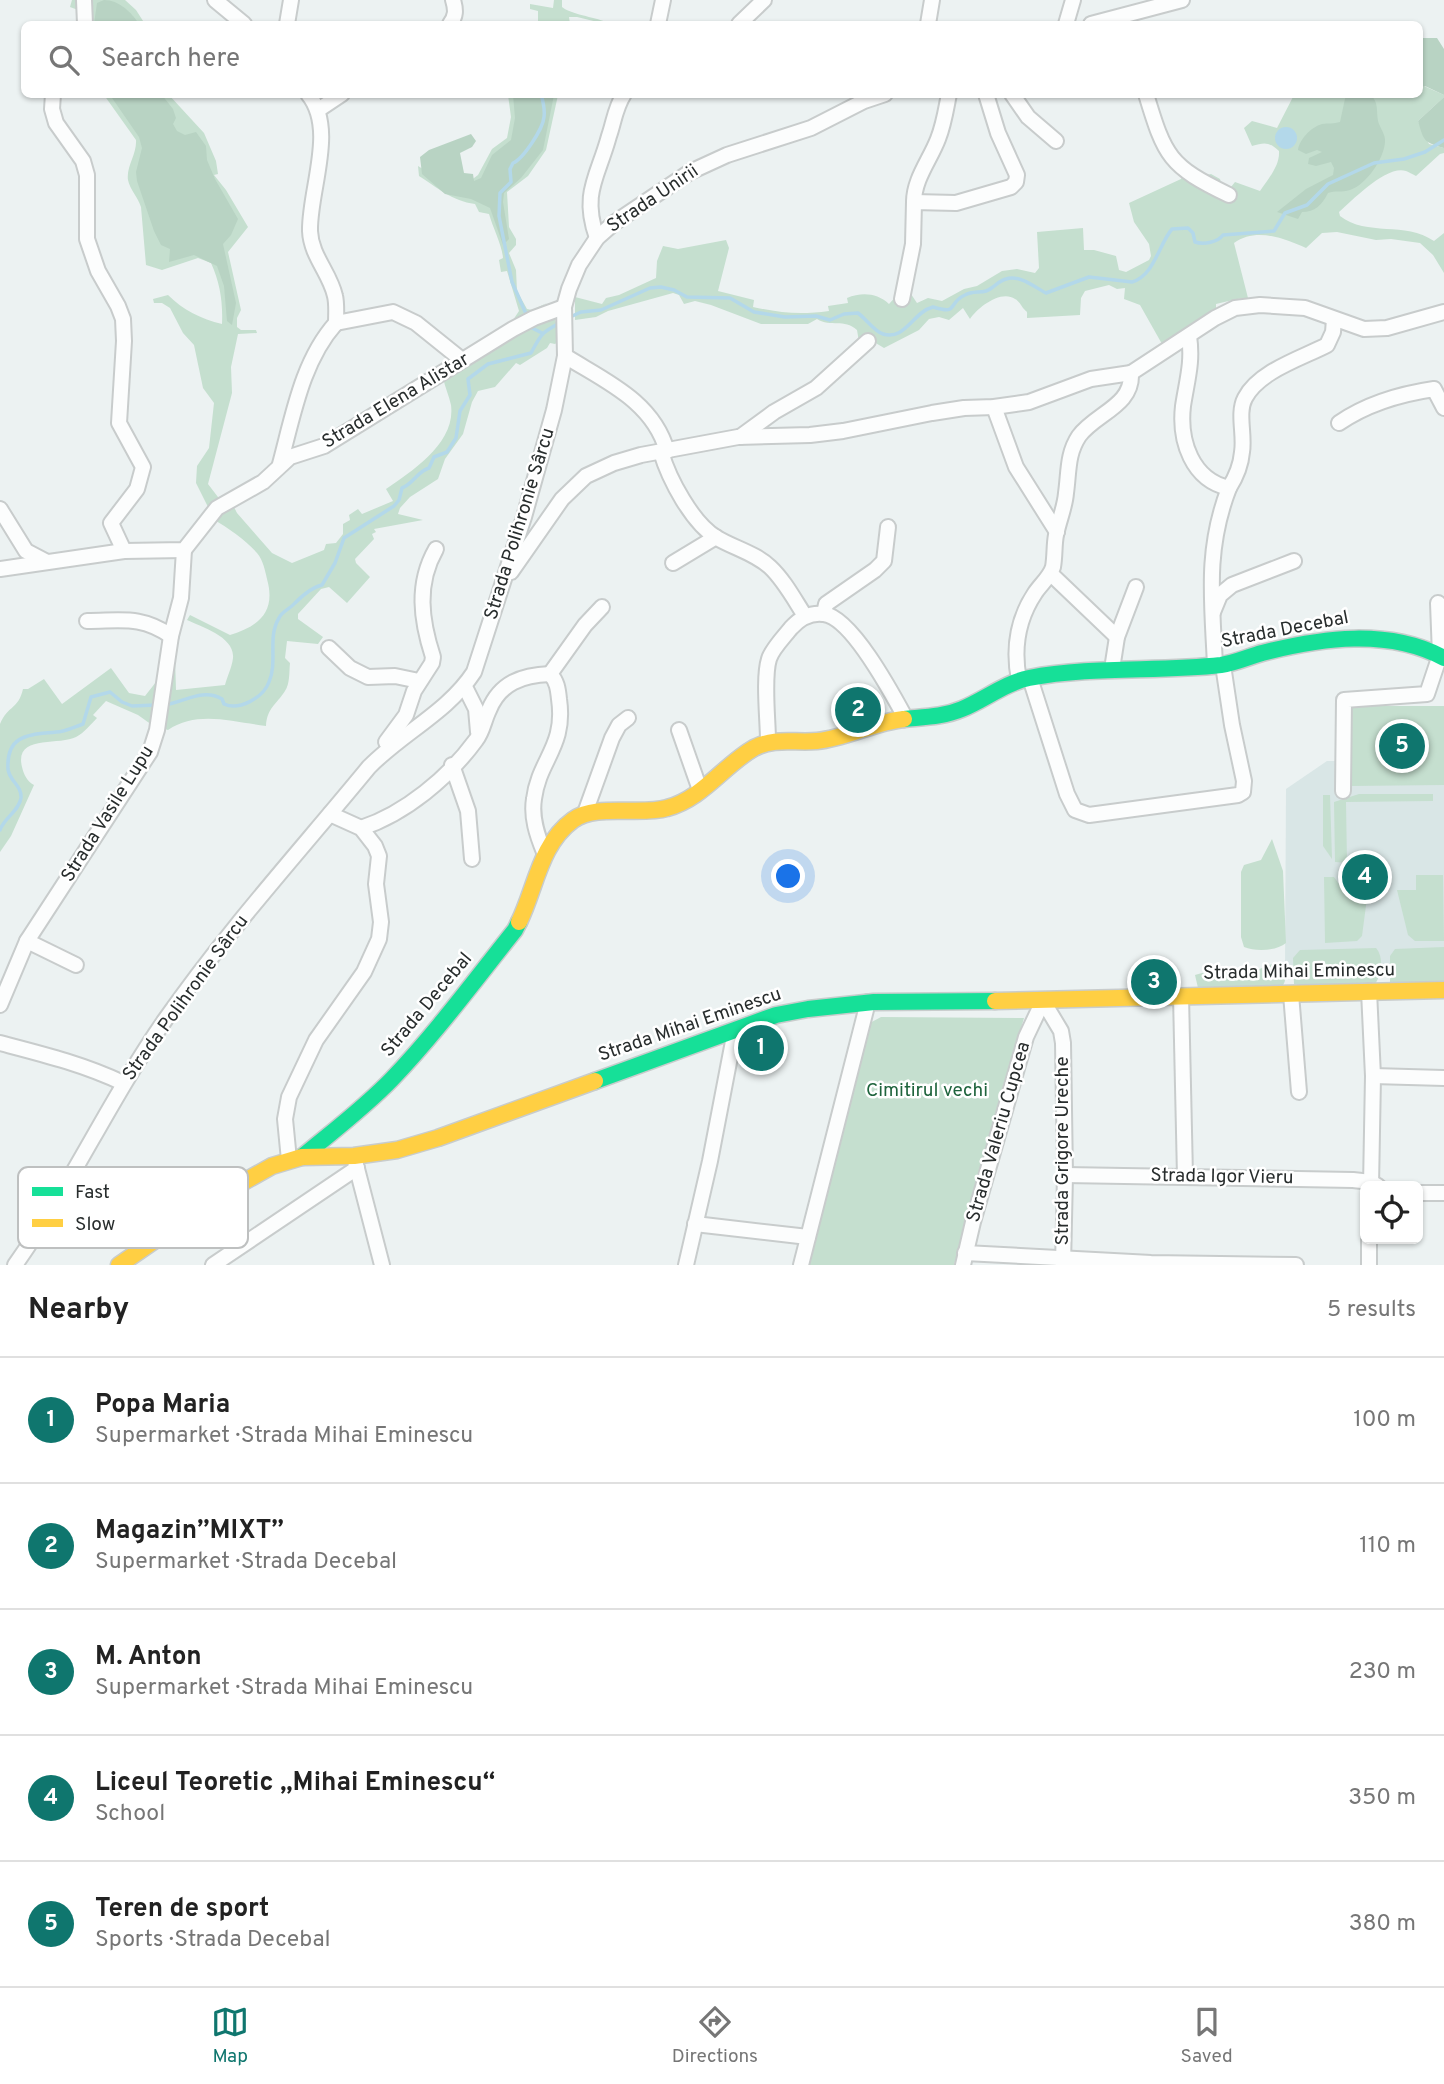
<!DOCTYPE html>
<html lang="en">
<head>
<meta charset="utf-8">
<style>
	body { margin:0; font-family:Overpass,sans-serif; background:#f6f6f6; color:#222 }
	.controls { position:absolute; right:21px; bottom:21px; display:grid; overflow:hidden; border-radius:10px; box-shadow:0 2px 5px #0004 }
	.controls button { width:63px; height:63px; display:grid; place-items:center; padding:0; border:0; border-bottom:2px solid #e0e0e0; background:#fff; color:#222; font:35px sans-serif }
	.you { position:absolute; left:789px; top:877px; width:24px; height:24px; margin:-18px; border:5px solid #fff; border-radius:50%; background:#1a73e8; box-shadow:0 0 0 10px #1a73e833 }
	.badge { display:grid; place-items:center; width:46px; height:46px; border-radius:50%; background:#0f766e; color:#fff; font-size:23px; font-weight:700 }
	.pin { position:absolute; translate:-50% -50%; border:4px solid #fff; box-shadow:0 2px 7px #0006 }
	.list { margin:0; padding:0; list-style:none }
	h2 { display:flex; justify-content:space-between; align-items:center; height:91px; margin:0; padding:0 28px; font-size:30px }
	h2 small { font-size:23px; font-weight:400; color:#767676 }
	.list li { display:grid; grid-template-columns:46px 1fr auto; gap:21px; align-items:center; box-sizing:border-box; height:126px; padding:0 28px; border-top:2px solid #e0e0e0 }
	.list b { display:block; font-size:26px; white-space:nowrap }
	.list p { margin:0; font-size:23px; white-space:nowrap; color:#767676 }
	.list em { font-size:23px; font-style:normal; color:#767676 }
	.icon { flex:none; width:38px; height:38px; fill:none; stroke:currentColor; stroke-width:2; stroke-linecap:round; stroke-linejoin:round }
	.map { position:relative; flex:none; width:1444px; height:1265px; overflow:hidden }
	.search { position:absolute; background:#fff; box-shadow:0 2px 5px #0004; left:21px; right:21px; top:21px; height:77px; display:flex; align-items:center; gap:18px; box-sizing:border-box; padding:0 24px; border-radius:10px; color:#767676; font-size:26px }
	.sheet { height:721px; background:#fff }
	nav { display:flex; justify-content:space-around; align-items:center; box-sizing:border-box; height:98px; border-top:2px solid #e0e0e0; background:#fff; font-size:19px; color:#767676 }
	nav a { display:grid; justify-items:center; gap:4px }
	nav .on { color:#0f766e }
	.map>svg:first-child { display:block }
	.built { fill:#d9e6e6 }
	.green { fill:#c5dfcf }
	.forest { fill:#b8d3c3 }
	.water { fill:#b3d8ea }
	.lines { fill:none; stroke-linecap:round; stroke-linejoin:round }
	.stream { stroke:#b3d8ea; stroke-width:3.5 }
	.street-casing { stroke:#c8cccc; stroke-width:18 }
	.fast-casing { stroke:#c8cccc; stroke-width:19 }
	.slow-casing { stroke:#c8cccc; stroke-width:19 }
	.street { stroke:#fcfdfd; stroke-width:14 }
	.fast { stroke:#16e098; stroke-width:16 }
	.slow { stroke:#ffcf43; stroke-width:16 }
	.labels { text-anchor:middle; dominant-baseline:central; stroke-width:5; stroke-linejoin:round; paint-order:stroke }
	.street-label { font-size:19px; fill:#282d2d; stroke:#fff }
	.park-label { font-size:19px; fill:#1f643d; stroke:#fff }
	.key { fill:#fff; stroke:#bec0c0; stroke-width:2 }
	.key-label { font-size:19px; fill:#282d2d }
</style>
</head>
<body>
<div class="map">
<svg width="1444" height="1265" viewBox="0 0 1444 1265">
	<rect width="100%" height="100%" fill="#ecf2f2"/>
	<polygon class="built" points="1327,761 1444,761 1444,965 1285,965 1286,789"/>
	<g class="green">
		<polygon points="72,0 125,0 136,10 145,24 81,24 78,10 70,7"/>
		<path d="M554,0H562V7C570,14 594,17 606,22V24L577,17H569L570,24H538V11L530,9V4L553,8Z"/>
		<path d="M1424,86L1444,95V97L1418,121L1429,144L1444,148V153L1440,154L1416,176C1412,174 1409,172 1406,171C1386,165 1353,200 1339,212L1340,216C1367,237 1405,221 1434,241L1444,233V273L1433,255L1420,243L1391,239L1376,240L1337,232L1322,233L1306,248C1283,238 1256,227 1234,243L1248,298L1237,299L1216,304V311L1162,344L1140,305L1124,299L1125,288L1117,289L1109,285L1085,291L1081,298L1080,315L1027,318C1027,309 1028,314 1023,308C1021,305 1018,300 1015,299C1001,289 977,308 970,319L963,308L949,320L939,317L929,319L919,330L884,348L874,342H859L857,330C844,318 831,328 817,319L808,324H761L711,305L695,301L684,304L679,295L673,293L608,311L596,317L575,320V297L602,304L606,298L619,295L656,278L657,261L663,246L678,249L726,240L729,248L718,291L754,300L753,307C781,313 800,315 829,311L828,306L848,303L847,298C862,292 877,293 889,304L900,292L914,267L911,294L917,303L928,298L942,301L964,289L977,286L1002,271L1017,269L1035,273L1039,268L1037,232L1083,228L1084,250H1094L1116,256L1119,270L1126,272L1149,260L1151,256L1149,244L1134,222L1129,203L1181,179L1188,165L1207,175L1211,174L1220,179L1221,183L1231,187L1235,182L1260,191C1268,179 1280,166 1279,151C1269,142 1265,142 1252,146L1244,128L1252,121L1277,128L1294,95L1420,94V88Z"/>
		<path d="M104,95H169L204,133L216,161L218,174L214,175L226,190L248,227L228,252L241,310L237,318V327L241,330H256L257,333L238,334L231,367L232,393L208,484L221,501L210,511L196,483L197,466L209,448L214,403L203,388L194,345L183,333L170,308L162,303H154L153,299L168,295C183,310 201,319 222,324C223,302 220,283 211,263L198,258L162,270L146,265L141,207C138,197 130,190 128,180C126,167 137,154 136,140Z"/>
		<path d="M508,95H558L546,150L528,176L507,192L509,227L516,239V245L509,253L516,270L517,291L527,309L532,310L547,303L509,326L519,311L507,271L501,272L499,260L503,258C502,245 493,228 489,214L479,212L475,204C452,201 438,188 419,176L418,166L444,182L470,181L478,175L492,149L507,138L511,117Z"/>
		<path d="M541,319H555L558,329V342L555,344L550,343L547,348L520,365L516,363L495,387L478,391L472,402L463,434L445,459L438,479L410,497L400,508L398,514L423,520L374,529L376,532L372,534L374,539L355,559L356,563L370,577L347,603L329,587L321,589L298,614V619L323,637L318,644L287,641L285,658L290,663C289,673 290,683 285,691C276,705 267,708 266,726C233,722 197,710 168,730L152,725L138,715L106,701L93,715L97,718C91,724 84,733 76,737C59,746 14,734 22,767C24,775 27,781 34,785L11,836L0,852V724C8,705 18,710 23,689H28L44,679L62,704L111,668L129,693L145,696L156,682L162,654L175,658L176,690L225,685C227,677 232,667 233,658C235,637 202,627 187,620L190,615L230,635C260,626 276,611 267,579C265,570 263,560 257,553C246,540 228,528 213,519L233,505L237,513L272,553L292,563L324,550L326,544L336,543L343,534V524L350,520L349,515L358,509L362,514L393,501L386,489C412,471 456,443 451,405C449,396 445,387 443,378Z"/>
		<polygon points="1350,706 1444,706 1444,785 1351,786"/>
		<polygon points="1359,794 1433,794 1433,801 1346,802 1347,863 1335,862 1334,802"/>
		<polygon points="1323,795 1330,795 1332,859 1323,846"/>
		<path d="M1272,839L1283,871L1286,943C1276,951 1256,952 1244,947L1241,937V872L1244,865L1261,860Z"/>
		<polygon points="1416,875 1443,875 1444,941 1415,941 1408,935 1397,890 1416,890"/>
		<polygon points="1324,877 1334,877 1346,894 1367,898 1362,936 1357,941 1325,943"/>
		<polygon points="1444,947 1444,985 1390,982 1390,956 1395,949"/>
		<path d="M1376,948C1384,957 1382,976 1374,985L1294,984L1293,958L1300,950Z"/>
		<path d="M1277,962H1282C1286,970 1288,980 1281,988H1198L1195,975L1202,973L1257,970Z"/>
		<polygon points="881,1017 1024,1018 954,1265 808,1265 868,1024"/>
	</g>
	<g class="forest">
		<path d="M104,0C119,0 131,12 139,24H94L97,3Z"/>
		<polygon points="1420,38 1437,38 1444,49 1444,95 1425,86 1420,88"/>
		<path d="M1346,94L1371,95C1379,104 1376,110 1378,121C1380,128 1386,135 1385,142C1384,159 1366,185 1350,190C1342,193 1335,190 1328,193C1322,205 1315,212 1302,212L1298,219L1277,212L1306,189L1333,175L1334,168L1331,162L1316,166L1308,164L1309,158L1322,152L1317,150L1306,154L1298,150C1299,140 1311,127 1322,124C1328,123 1334,124 1340,122Z"/>
		<polygon points="110,95 162,95 173,109 176,118 173,124 177,131 185,135 196,132 206,146 207,160 215,179 238,219 231,235 223,244 236,303 232,325 227,321 224,286 217,266 194,255 169,262 170,249 161,245 154,231 137,181 136,172 142,148 139,137"/>
		<polygon points="513,95 554,95 543,150 521,178 504,193 503,202 509,239 503,245 490,208 471,199 445,194 422,174 420,157 429,150 471,134 476,141 472,147 460,153 464,173 473,174 474,181 481,178 492,155 511,140 515,118"/>
		<path d="M1444,97V148C1423,142 1424,141 1418,121Z"/>
	</g>
	<circle class="water" cx="1286" cy="138" r="11"/>
	<g class="lines">
		<g class="stream">
			<path d="M527,316L512,282L499,216L500,193L511,182L510,169L513,163C523,159 543,129 544,117C545,110 543,101 541,94"/>
			<path d="M568,318L581,312L601,310L650,288L661,287L674,290L687,297L730,298L754,312L785,317L816,316L830,320L844,314L858,313C865,318 875,332 883,334C905,341 913,312 933,307C960,315 946,304 965,295C972,291 979,293 986,291C994,288 998,281 1006,279C1019,274 1036,288 1046,293L1089,277L1132,282C1154,276 1159,244 1172,229L1188,228L1193,233L1195,242C1204,245 1218,242 1223,235L1274,231L1285,213L1307,205L1328,184L1374,163L1404,159L1425,152L1444,140"/>
			<polyline points="530,323 532,328 542,333"/>
			<path d="M165,705C184,702 203,688 222,699L224,704C239,711 263,698 269,682C278,661 267,638 279,618C282,611 290,609 295,603C302,596 312,587 322,585L335,563L344,538L394,506L399,500L402,488C413,484 418,471 429,468L434,457L447,452L456,438L460,411L470,395L468,379L488,364L531,353C542,333 540,334 561,322"/>
			<path d="M0,830C4,818 19,811 21,798C22,785 9,781 8,769C6,733 31,735 56,732C65,732 74,727 83,724L91,697L110,692L122,702L132,706L157,705"/>
		</g>
		<g class="street-casing">
			<g id="street">
				<polyline points="84,0 85,24"/>
				<polyline points="215,0 244,24"/>
				<polyline points="287,24 291,0"/>
				<path d="M450,24C456,16 456,10 453,0"/>
				<polyline points="658,24 663,0"/>
				<polyline points="739,24 764,0"/>
				<polyline points="928,24 932,0"/>
				<polyline points="1066,24 1073,0"/>
				<polyline points="1091,24 1182,0"/>
				<polyline points="53,94 52,109 56,123 83,161 87,175 87,239 98,271 118,306 123,319 124,341 119,423 143,467 137,489 111,523 124,551"/>
				<polyline points="1012,94 1028,117 1056,141"/>
				<path d="M1146,94C1165,157 1169,166 1229,195"/>
				<polyline points="318,110 342,94"/>
				<path d="M914,202C914,179 930,160 938,139C944,124 946,109 949,94"/>
				<path d="M597,238C581,193 598,177 609,136C614,122 615,108 624,94"/>
				<polyline points="902,299 913,244 914,202 956,203 1011,187 1016,182 1017,175 998,133 986,94"/>
				<polyline points="336,323 393,312 416,323 462,360"/>
				<path d="M1189,336C1193,362 1187,380 1183,406C1179,441 1192,480 1229,488C1236,477 1241,464 1242,452C1245,435 1237,413 1245,398C1259,371 1302,358 1327,345L1333,332L1334,319"/>
				<polyline points="994,407 1016,467 1057,532"/>
				<path d="M1339,423C1368,403 1400,394 1434,389L1444,408"/>
				<polyline points="740,437 774,412 816,388 868,341"/>
				<path d="M667,451C653,401 605,381 565,356L564,307L569,289L579,265L597,238L614,223L690,172L727,155L811,128L864,101L885,94"/>
				<path d="M661,452C669,479 692,523 717,538C734,548 755,553 770,567C784,580 794,599 805,616"/>
				<path d="M280,464C293,416 302,361 336,323C336,315 337,304 335,296C330,273 311,256 310,231C309,190 337,129 308,94"/>
				<polyline points="0,509 26,551 47,562"/>
				<polyline points="673,563 716,537"/>
				<polyline points="0,569 124,551 184,550 217,508 263,482 290,457 324,446 513,329 534,318 564,307"/>
				<polyline points="511,572 562,499 586,476 614,463 641,455 738,437 810,435 843,431 932,413 964,408 994,407 1029,402 1091,379 1131,373"/>
				<polyline points="1051,574 1117,637"/>
				<polyline points="1213,612 1220,595 1232,585 1294,561"/>
				<polyline points="824,614 826,604 875,570 884,561 888,527"/>
				<path d="M87,621C121,621 141,615 171,636"/>
				<polyline points="329,648 350,668 368,677 395,676 419,681"/>
				<path d="M1215,665C1212,600 1205,550 1229,488"/>
				<polyline points="1112,669 1117,637 1136,587"/>
				<polyline points="1030,678 1067,794 1075,810 1089,815 1238,795 1243,792 1244,781 1232,725 1223,665"/>
				<path d="M1019,680C1013,649 1017,620 1035,593C1041,584 1050,577 1053,567C1055,556 1054,545 1056,535C1059,520 1065,507 1066,493C1069,472 1067,454 1079,436C1096,413 1133,406 1131,373L1215,318L1235,308L1260,305L1305,308L1364,329L1387,328L1444,312"/>
				<polyline points="465,687 476,709 478,732"/>
				<polyline points="679,730 700,790"/>
				<path d="M768,741C768,720 763,678 769,659C772,649 784,637 791,628C799,619 810,612 824,614C852,618 893,695 906,719"/>
				<path d="M386,742L406,715L414,691L432,663L433,657C421,620 416,584 436,549"/>
				<polyline points="452,765 468,811 472,859"/>
				<polyline points="1343,791 1344,700 1427,694 1440,655 1438,603"/>
				<polyline points="585,813 612,738 619,725 628,718"/>
				<path d="M361,828C405,814 449,777 476,740C483,731 484,720 489,710C500,683 522,675 550,674"/>
				<path d="M544,852C537,835 531,817 534,799C539,759 566,747 559,699C558,689 557,681 550,674L585,625L602,607"/>
				<polyline points="27,941 76,965"/>
				<polyline points="1369,991 1373,1076 1371,1186"/>
				<polyline points="1291,994 1299,1092"/>
				<polyline points="1181,996 1185,1176"/>
				<polyline points="1043,1001 1061,1031 1063,1043 1065,1175 1063,1265"/>
				<polyline points="0,1005 27,941 150,752 157,730 171,636 181,598 184,550"/>
				<path d="M0,1043C42,1054 83,1064 123,1083"/>
				<polyline points="1373,1076 1444,1078"/>
				<polyline points="289,1160 285,1119 289,1097 316,1040 364,972 379,939 381,922 376,884 379,856 375,846 361,828 330,814"/>
				<polyline points="355,1161 382,1265"/>
				<polyline points="1065,1175 1353,1180 1371,1182 1378,1186"/>
				<polyline points="1418,1193 1444,1193"/>
				<polyline points="695,1224 808,1237"/>
				<polyline points="965,1253 1151,1263 1296,1265"/>
				<path d="M15,1265C70,1187 110,1099 165,1020C227,931 300,851 369,767C402,733 448,712 474,672L524,517L554,410L565,356"/>
				<polyline points="213,1265 357,1168"/>
				<polyline points="686,1265 710,1161 735,1031"/>
				<polyline points="801,1265 868,1002"/>
				<polyline points="963,1265 973,1222 1026,1037 1043,1001"/>
				<polyline points="1369,1265 1369,1239"/>
			</g>
		</g>
		<g class="fast-casing">
			<g id="fast">
				<path d="M904,719C924,717 943,717 962,709C984,700 1005,683 1029,678C1092,666 1157,672 1221,665C1235,663 1248,657 1262,653C1321,638 1388,628 1444,658"/>
				<polyline points="595,1081 776,1015 808,1009 874,1002 995,1001"/>
				<path d="M302,1157C332,1132 364,1108 392,1079C436,1033 475,980 515,930L519,922"/>
			</g>
		</g>
		<g class="slow-casing">
			<g id="slow">
				<path d="M519,922C536,887 540,844 573,820C596,803 640,816 667,808C702,799 724,765 754,748C775,737 794,743 817,741C847,738 874,722 904,719"/>
				<polyline points="995,1001 1444,990"/>
				<polyline points="119,1265 222,1194 272,1166 302,1157 354,1156 397,1150 438,1138 595,1081"/>
			</g>
		</g>
		<use href="#street" class="street"/>
		<use href="#fast" class="fast"/>
		<use href="#slow" class="slow"/>
	</g>
	<g class="labels">
		<g class="street-label">
			<text transform="translate(653 199) rotate(-34)">Strada Unirii</text>
			<text transform="translate(396 401) rotate(-31)">Strada Elena Alistar</text>
			<text transform="translate(520 524) rotate(-73)">Strada Polihronie Sârcu</text>
			<text transform="translate(1285 630) rotate(-11)">Strada Decebal</text>
			<text transform="translate(108 814) rotate(-58)">Strada Vasile Lupu</text>
			<text transform="translate(1299 972) rotate(-1)">Strada Mihai Eminescu</text>
			<text transform="translate(186 998) rotate(-54)">Strada Polihronie Sârcu</text>
			<text transform="translate(427 1005) rotate(-50)">Strada Decebal</text>
			<text transform="translate(690 1025) rotate(-19)">Strada Mihai Eminescu</text>
			<text transform="translate(999 1132) rotate(-74)">Strada Valeriu Cupcea</text>
			<text transform="translate(1063 1151) rotate(-90)">Strada Grigore Ureche</text>
			<text transform="translate(1222 1177) rotate(1)">Strada Igor Vieru</text>
		</g>
		<g class="park-label">
			<text x="927" y="1091">Cimitirul vechi</text>
		</g>
	</g>
	<rect x="18" y="1167" width="230" height="81" rx="10" class="key"/>
	<rect x="32" y="1187" width="31" height="9" fill="#16e098"/>
	<rect x="32" y="1219" width="31" height="8" fill="#ffcf43"/>
	<g class="key-label">
		<text x="75" y="1198">Fast</text>
		<text x="75" y="1230">Slow</text>
	</g>
</svg>
<div class="controls">
<button><svg class="icon" aria-label="locate" viewBox="0 0 24 24"><circle cx="12" cy="12" r="6"/><path d="M12 2v4M12 18v4M2 12h4M18 12h4"/></svg></button>
</div>
<div class="you"></div>
<div class="pin badge" style="left:761px;top:1048px">1</div>
<div class="pin badge" style="left:858px;top:710px">2</div>
<div class="pin badge" style="left:1154px;top:982px">3</div>
<div class="pin badge" style="left:1365px;top:877px">4</div>
<div class="pin badge" style="left:1402px;top:746px">5</div>
<div class="search"><svg class="icon" aria-label="search" viewBox="0 0 24 24"><circle cx="10" cy="10" r="6"/><path d="M15 15l6 6"/></svg>Search here</div>
</div>
<section class="sheet">
<h2>Nearby<small>5 results</small></h2>
<ul class="list">
<li><span class="badge">1</span><div><b>Popa Maria</b><p>Supermarket · Strada Mihai Eminescu</p></div><em>100 m</em></li>
<li><span class="badge">2</span><div><b>Magazin”MIXT”</b><p>Supermarket · Strada Decebal</p></div><em>110 m</em></li>
<li><span class="badge">3</span><div><b>M. Anton</b><p>Supermarket · Strada Mihai Eminescu</p></div><em>230 m</em></li>
<li><span class="badge">4</span><div><b>Liceul Teoretic „Mihai Eminescu“</b><p>School</p></div><em>350 m</em></li>
<li><span class="badge">5</span><div><b>Teren de sport</b><p>Sports · Strada Decebal</p></div><em>380 m</em></li>
</ul>
</section>
<nav>
<a class="on"><svg class="icon" aria-label="map" viewBox="0 0 24 24"><path d="M3 6l6-2 6 2 6-2v14l-6 2-6-2-6 2zM9 4v14M15 6v14"/></svg>Map</a>
<a><svg class="icon" aria-label="directions" viewBox="0 0 24 24"><path d="M12 3l9 9-9 9-9-9zM9 14v-3h6M13 9l2 2-2 2"/></svg>Directions</a>
<a><svg class="icon" aria-label="saved" viewBox="0 0 24 24"><path d="M7 4h10v16l-5-4-5 4z"/></svg>Saved</a>
</nav>
</body>
</html>
